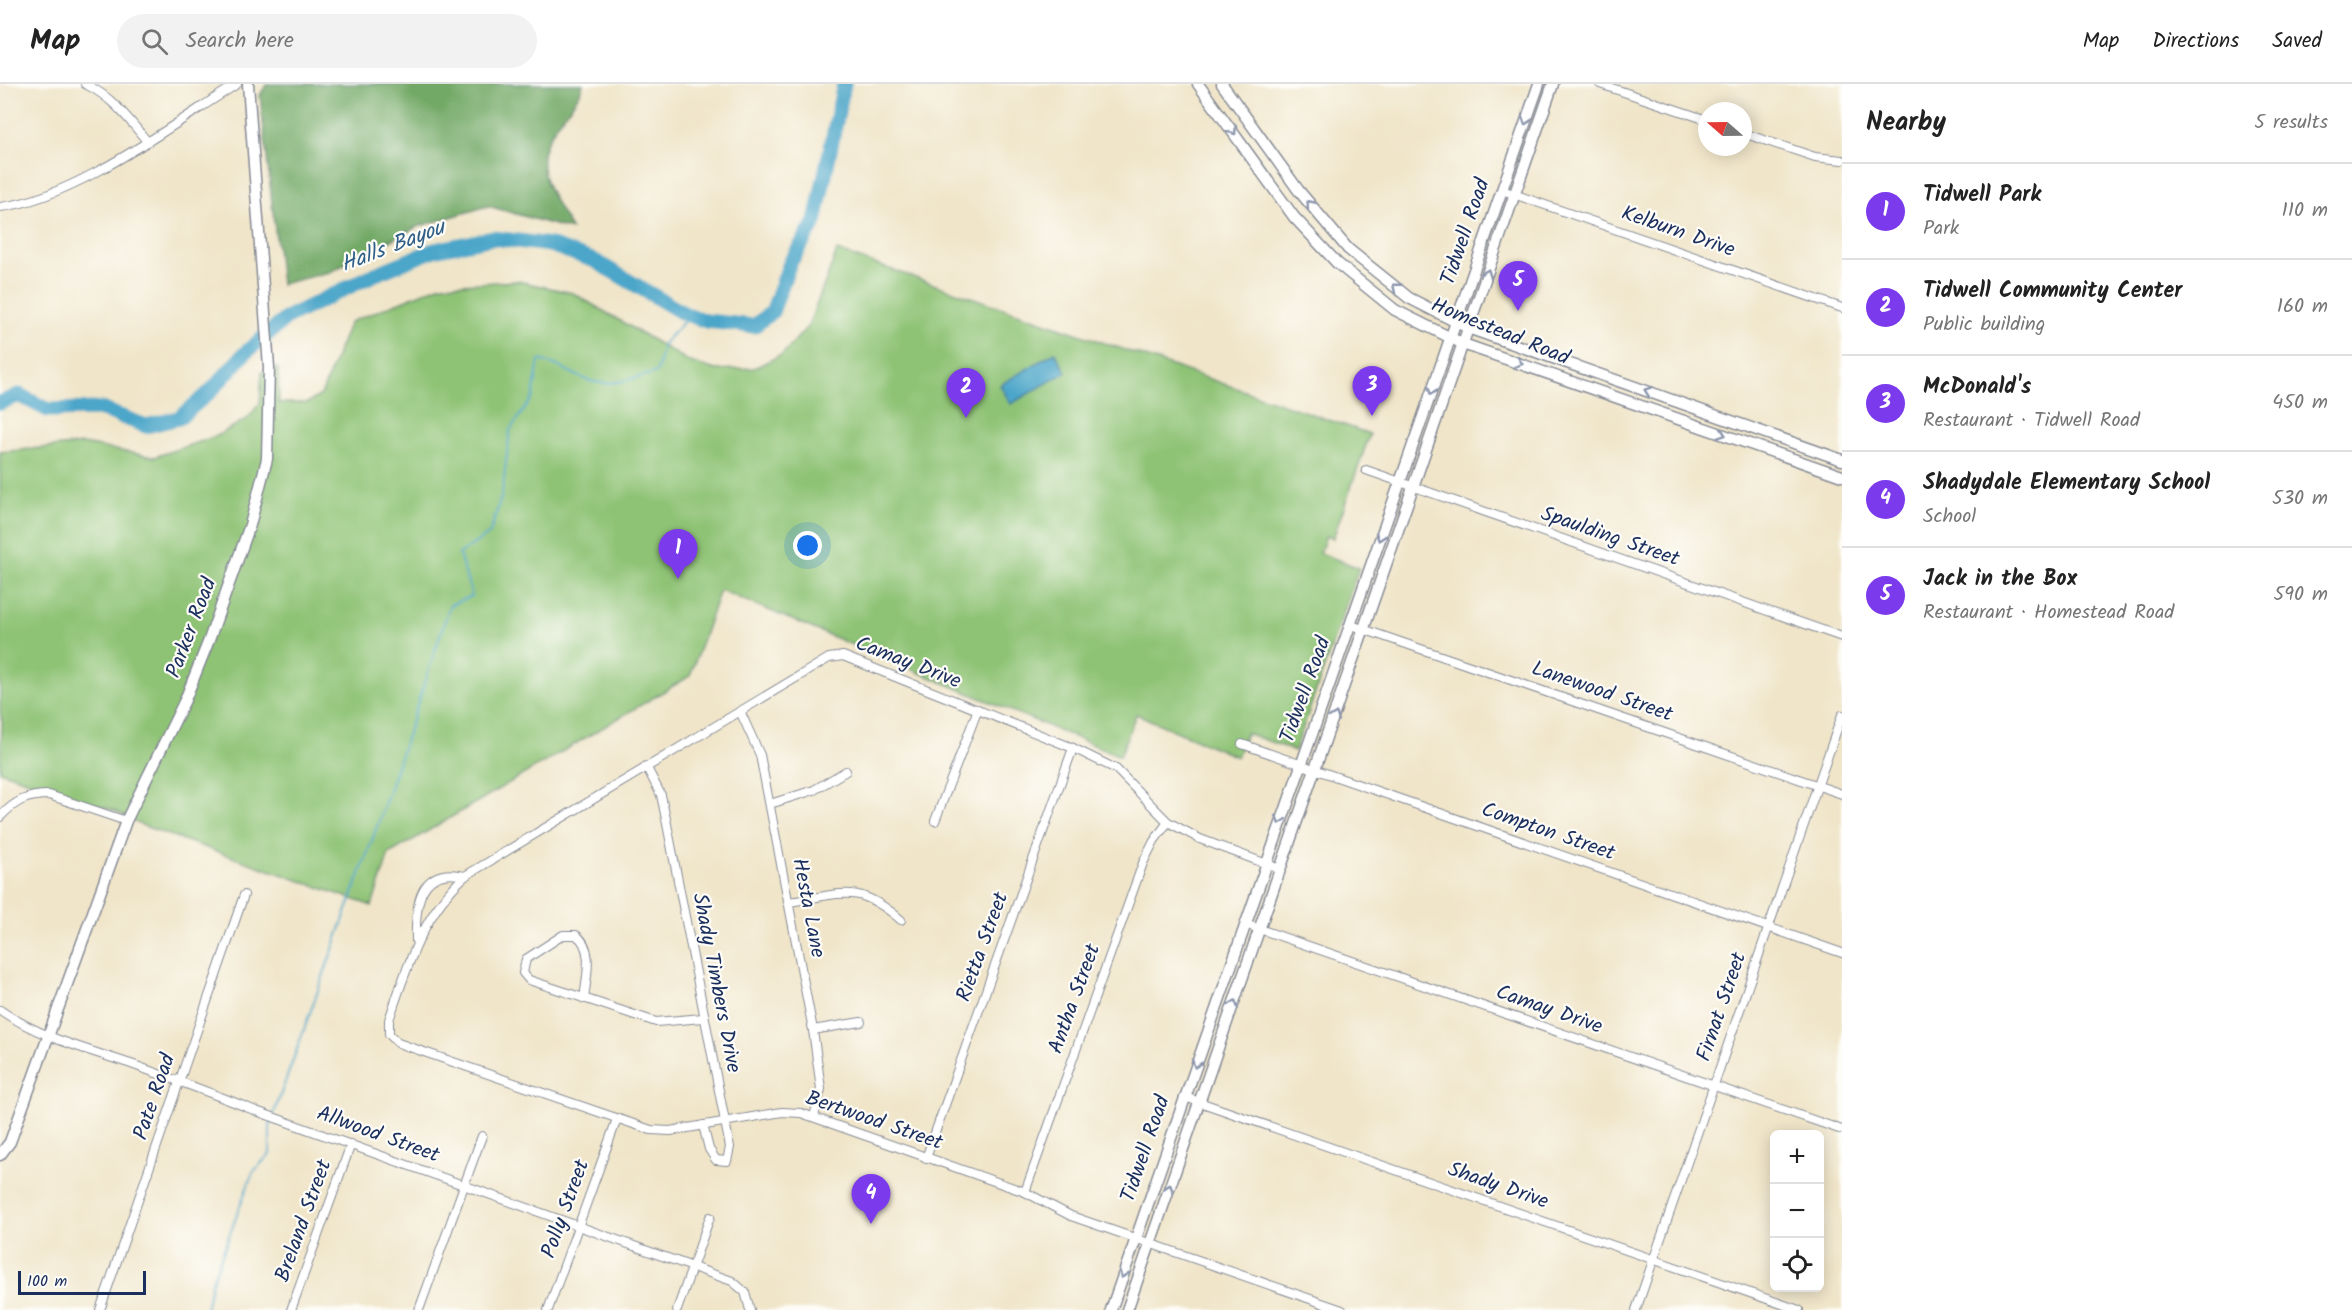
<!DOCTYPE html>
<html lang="en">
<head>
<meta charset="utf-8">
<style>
	body { margin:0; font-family:Kalam,sans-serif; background:#f2f2f2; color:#222 }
	.controls { position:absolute; right:18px; bottom:18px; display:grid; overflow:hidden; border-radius:9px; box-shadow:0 3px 15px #0003 }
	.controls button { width:54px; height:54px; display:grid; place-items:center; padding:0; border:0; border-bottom:2px solid #e0e0e0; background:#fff; color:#222; font:30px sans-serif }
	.compass { position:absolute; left:1698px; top:18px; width:54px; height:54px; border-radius:50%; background:#fff; box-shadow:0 3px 15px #0003; rotate:290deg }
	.scale { position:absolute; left:18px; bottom:15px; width:128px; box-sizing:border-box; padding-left:6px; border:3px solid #1b2f5e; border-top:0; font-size:16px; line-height:21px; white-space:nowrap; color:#1b2f5e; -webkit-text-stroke:4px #fdfcf7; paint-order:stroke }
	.you { position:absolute; left:808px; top:462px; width:21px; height:21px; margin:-15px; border:4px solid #fff; border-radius:50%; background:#1a73e8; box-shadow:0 0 0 9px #1a73e833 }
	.badge { display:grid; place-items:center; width:39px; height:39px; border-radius:50%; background:#7c3aed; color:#fff; font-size:20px; font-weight:700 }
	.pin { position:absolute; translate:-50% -50px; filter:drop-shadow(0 2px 3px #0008) }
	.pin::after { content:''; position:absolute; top:32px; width:21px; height:18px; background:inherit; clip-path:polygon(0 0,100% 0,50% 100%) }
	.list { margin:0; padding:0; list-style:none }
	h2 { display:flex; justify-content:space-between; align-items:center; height:78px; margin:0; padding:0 24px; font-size:26px }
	h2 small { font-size:20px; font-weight:400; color:#767676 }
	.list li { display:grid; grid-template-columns:39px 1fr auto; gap:18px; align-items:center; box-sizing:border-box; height:96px; padding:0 24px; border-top:2px solid #e0e0e0 }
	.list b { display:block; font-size:22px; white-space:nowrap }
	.list p { margin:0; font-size:20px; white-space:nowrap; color:#767676 }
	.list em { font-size:20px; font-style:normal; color:#767676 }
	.icon { flex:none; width:33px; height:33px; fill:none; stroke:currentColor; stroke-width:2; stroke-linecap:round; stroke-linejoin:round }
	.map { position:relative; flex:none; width:1842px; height:1226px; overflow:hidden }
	header { display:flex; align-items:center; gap:36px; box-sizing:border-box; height:84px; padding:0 30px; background:#fff; border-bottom:2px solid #e0e0e0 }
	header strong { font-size:28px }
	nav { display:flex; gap:33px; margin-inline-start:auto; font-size:21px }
	.search { width:420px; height:54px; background:#f2f2f2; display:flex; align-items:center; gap:15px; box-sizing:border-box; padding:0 21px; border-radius:33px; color:#767676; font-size:22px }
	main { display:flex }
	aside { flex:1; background:#fff }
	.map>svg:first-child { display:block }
	.green { fill:#8ec375; stroke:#54796a; stroke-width:1.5 }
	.forest { fill:#72a966; stroke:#466c62; stroke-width:1.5 }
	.water { fill:#4ca6c9; stroke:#346a94; stroke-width:1.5 }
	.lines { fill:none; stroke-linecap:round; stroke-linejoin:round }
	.stream { stroke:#4ca6c9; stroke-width:2 }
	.river { stroke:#4ca6c9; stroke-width:15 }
	.street-casing { stroke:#868a94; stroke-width:10 }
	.secondary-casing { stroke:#868a94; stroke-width:13 }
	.street { stroke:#fff; stroke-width:8 }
	.secondary { stroke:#fff; stroke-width:10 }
	.oneway { stroke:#8d97ae }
	.labels { text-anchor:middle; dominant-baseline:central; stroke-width:4.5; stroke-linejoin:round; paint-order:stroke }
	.street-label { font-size:21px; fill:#1b2f5e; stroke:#fdfcf7 }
	.water-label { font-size:22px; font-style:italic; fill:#2f5f89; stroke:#fdfcf7 }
</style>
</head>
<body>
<header>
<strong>Map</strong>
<div class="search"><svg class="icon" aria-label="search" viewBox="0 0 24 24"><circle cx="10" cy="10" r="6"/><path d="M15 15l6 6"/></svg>Search here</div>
<nav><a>Map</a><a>Directions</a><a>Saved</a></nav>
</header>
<main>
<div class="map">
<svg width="1842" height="1226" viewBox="0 0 1842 1226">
	<rect width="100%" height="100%" fill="#fdfcf7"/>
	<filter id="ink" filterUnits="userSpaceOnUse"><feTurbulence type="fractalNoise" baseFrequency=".0167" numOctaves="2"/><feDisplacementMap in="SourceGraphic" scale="12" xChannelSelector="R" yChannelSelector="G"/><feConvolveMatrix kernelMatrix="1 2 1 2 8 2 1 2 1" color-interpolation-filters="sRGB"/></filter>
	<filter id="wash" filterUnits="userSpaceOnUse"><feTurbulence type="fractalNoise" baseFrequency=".008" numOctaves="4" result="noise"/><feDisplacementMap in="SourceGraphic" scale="24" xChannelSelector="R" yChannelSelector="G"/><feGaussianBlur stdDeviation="1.35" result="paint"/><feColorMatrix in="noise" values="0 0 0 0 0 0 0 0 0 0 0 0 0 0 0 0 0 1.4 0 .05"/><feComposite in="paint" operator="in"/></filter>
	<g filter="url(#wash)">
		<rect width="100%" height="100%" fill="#f0e5c9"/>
		<polygon class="green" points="837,167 1370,350 1333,454 1326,452 1320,469 1359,484 1295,667 1246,649 1237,673 1136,630 1120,672 720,506 690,592 389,770 372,822 141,741 115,727 0,687 2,637 0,628 0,368 83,360 154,373 217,352 248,334 260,319 262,288 278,284 279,319 307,319 321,311 350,238 441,201 518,197 573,209 690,278 716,286 754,284 783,270 808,242"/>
		<path class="forest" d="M267,0H583L580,9C570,26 554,41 546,60C534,90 557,120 572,146L488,122L417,143L330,188L281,200L260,11Z"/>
		<polygon class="water" points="1055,268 1066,288 1011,320 1000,301"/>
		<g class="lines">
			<path class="stream" d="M206,1226L211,1200L253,1088L270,1070V1040L379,737L450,521L472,512L459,470L490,449L502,410L510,346L533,313L539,276C557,279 569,289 587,296C609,304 635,294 657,288L663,260L690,231"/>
			<polyline class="river" points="0,319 19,311 48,326 101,325 146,342 179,334 210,308 246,268 288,233 373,191 434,166 493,154 550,161 595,177 683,229 706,237 754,242 772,228 790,179 815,138 844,0"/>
		</g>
	</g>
	<g filter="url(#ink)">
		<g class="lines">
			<g class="street-casing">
				<g id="street">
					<path d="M85,0C111,12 128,34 146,56"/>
					<polyline points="1600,0 1707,36"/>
					<polyline points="1743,49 1815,73 1842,76"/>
					<polyline points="1502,106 1842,224"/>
					<path d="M0,123C74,115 173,40 237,0"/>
					<polyline points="1366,386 1842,553"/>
					<polyline points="1351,541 1842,710"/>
					<polyline points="740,627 760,671 813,946 821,1005 814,1033"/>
					<polyline points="1242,660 1842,869"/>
					<polyline points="646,682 661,711 666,735 730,1063 727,1077 716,1076 709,1065 703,1041"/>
					<polyline points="770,720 814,706 846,687"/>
					<path d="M0,733C15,717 27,711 49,711L126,737"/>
					<polyline points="935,737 978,625"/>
					<path d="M1280,785L1200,755L1168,738L1116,685L1073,664L843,572L829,574L465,792C422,831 407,883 389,936V950L398,959L651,1046L670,1047L782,1028L801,1029L1025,1108L1071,1132L1342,1226"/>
					<path d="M789,818C843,810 857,798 901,836"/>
					<polyline points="1245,840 1842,1046"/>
					<path d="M416,857C415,823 418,781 465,792"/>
					<path d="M584,915C586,895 595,864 576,851H563L526,875L523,889L529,896L656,938L703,934"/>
					<path d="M0,926C39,953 86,965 131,980C173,995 215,1010 256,1027L732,1197L745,1208L750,1226"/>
					<polyline points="813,946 861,938"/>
					<polyline points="1185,1013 1799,1226"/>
					<polyline points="926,1074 1073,664"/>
					<polyline points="1025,1108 1143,779 1154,757 1168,738"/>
					<polyline points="100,1226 244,811"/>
					<polyline points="291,1226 351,1060"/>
					<polyline points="419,1226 482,1052"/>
					<polyline points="548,1226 617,1035"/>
					<polyline points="677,1226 710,1133"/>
					<polyline points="1636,1226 1842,631"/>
				</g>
			</g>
			<g class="secondary-casing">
				<g id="secondary">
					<polyline points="1198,0 1294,133 1337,179 1395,226 1463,260 1842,392"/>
					<polyline points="1222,0 1299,107 1348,165 1409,214 1468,244 1842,376"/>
					<polyline points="0,1071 10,1058 126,737 185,616 209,556 250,441 267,375 269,283 248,0"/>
					<polyline points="1111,1226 1539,0"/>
					<polyline points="1127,1226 1553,0"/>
				</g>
			</g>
			<use href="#street" class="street"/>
			<use href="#secondary" class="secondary"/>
		</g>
		<defs><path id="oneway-chevron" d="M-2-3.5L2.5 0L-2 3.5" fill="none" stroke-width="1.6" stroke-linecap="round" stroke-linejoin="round" transform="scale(1.5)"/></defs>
		<g class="oneway">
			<use href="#oneway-chevron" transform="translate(1526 37) rotate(109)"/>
			<use href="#oneway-chevron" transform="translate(1233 47) rotate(55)"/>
			<use href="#oneway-chevron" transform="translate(1310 120) rotate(-130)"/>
			<use href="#oneway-chevron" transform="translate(1487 189) rotate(-70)"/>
			<use href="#oneway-chevron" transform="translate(1396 203) rotate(-141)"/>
			<use href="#oneway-chevron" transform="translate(1519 279) rotate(19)"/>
			<use href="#oneway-chevron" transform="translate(1432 307) rotate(110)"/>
			<use href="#oneway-chevron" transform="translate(1648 307) rotate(-160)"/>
			<use href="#oneway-chevron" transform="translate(1722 350) rotate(19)"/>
			<use href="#oneway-chevron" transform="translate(1380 453) rotate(109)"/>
			<use href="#oneway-chevron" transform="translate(1335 632) rotate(-70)"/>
			<use href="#oneway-chevron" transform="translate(1280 736) rotate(110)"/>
			<use href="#oneway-chevron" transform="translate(1234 920) rotate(-71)"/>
			<use href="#oneway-chevron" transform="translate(1196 980) rotate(109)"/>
			<use href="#oneway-chevron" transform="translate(1169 1104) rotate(-71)"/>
			<use href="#oneway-chevron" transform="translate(1123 1190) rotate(109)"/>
		</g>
	</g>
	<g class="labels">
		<g class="street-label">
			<text transform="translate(1466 148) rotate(-71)">Tidwell Road</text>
			<text transform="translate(1678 148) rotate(19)">Kelburn Drive</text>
			<text transform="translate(1500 248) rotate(22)">Homestead Road</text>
			<text transform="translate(1610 453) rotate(19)">Spaulding Street</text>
			<text transform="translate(192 544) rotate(-69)">Parker Road</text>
			<text transform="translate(908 579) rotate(21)">Camay Drive</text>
			<text transform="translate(1306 606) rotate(-70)">Tidwell Road</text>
			<text transform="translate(1602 608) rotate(19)">Lanewood Street</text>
			<text transform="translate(1548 748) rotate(19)">Compton Street</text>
			<text transform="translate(808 824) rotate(79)">Hesta Lane</text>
			<text transform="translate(983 863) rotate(-70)">Rietta Street</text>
			<text transform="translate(716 899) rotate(79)">Shady Timbers Drive</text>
			<text transform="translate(1075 915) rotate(-70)">Antha Street</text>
			<text transform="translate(1722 923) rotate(-71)">Firnat Street</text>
			<text transform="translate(1549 926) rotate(19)">Camay Drive</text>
			<text transform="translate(155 1013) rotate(-71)">Pate Road</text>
			<text transform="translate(874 1037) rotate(19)">Bertwood Street</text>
			<text transform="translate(378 1051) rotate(20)">Allwood Street</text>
			<text transform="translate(1146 1065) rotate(-71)">Tidwell Road</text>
			<text transform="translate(1498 1102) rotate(19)">Shady Drive</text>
			<text transform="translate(566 1125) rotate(-70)">Polly Street</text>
			<text transform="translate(304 1137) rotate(-70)">Breland Street</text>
		</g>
		<g class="water-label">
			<text transform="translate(393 163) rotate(-21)">Halls Bayou</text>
		</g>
	</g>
</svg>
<div class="controls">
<button>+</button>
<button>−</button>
<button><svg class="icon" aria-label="locate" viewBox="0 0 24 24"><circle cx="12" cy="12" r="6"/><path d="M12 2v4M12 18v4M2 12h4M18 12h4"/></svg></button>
</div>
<svg class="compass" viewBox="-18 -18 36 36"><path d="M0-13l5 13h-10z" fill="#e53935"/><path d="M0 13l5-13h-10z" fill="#767676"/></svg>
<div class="scale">100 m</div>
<div class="you"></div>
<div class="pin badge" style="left:678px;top:495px">1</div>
<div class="pin badge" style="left:966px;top:334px">2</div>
<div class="pin badge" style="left:1372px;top:332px">3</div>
<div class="pin badge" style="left:871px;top:1140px">4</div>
<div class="pin badge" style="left:1518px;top:227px">5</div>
</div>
<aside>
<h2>Nearby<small>5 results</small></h2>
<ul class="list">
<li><span class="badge">1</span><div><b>Tidwell Park</b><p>Park</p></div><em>110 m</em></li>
<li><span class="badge">2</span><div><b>Tidwell Community Center</b><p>Public building</p></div><em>160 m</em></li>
<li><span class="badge">3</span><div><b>McDonald's</b><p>Restaurant · Tidwell Road</p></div><em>450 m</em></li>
<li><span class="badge">4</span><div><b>Shadydale Elementary School</b><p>School</p></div><em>530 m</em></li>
<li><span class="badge">5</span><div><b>Jack in the Box</b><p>Restaurant · Homestead Road</p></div><em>590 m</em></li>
</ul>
</aside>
</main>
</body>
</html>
